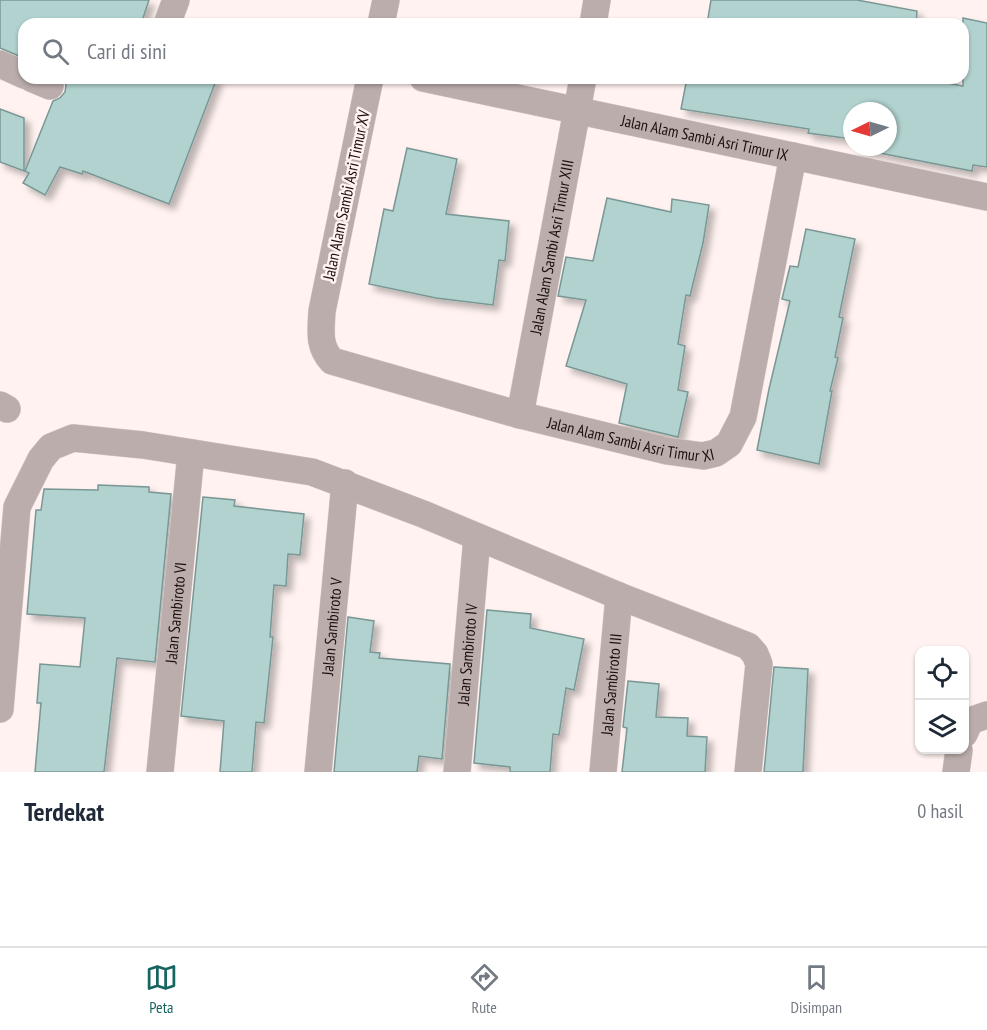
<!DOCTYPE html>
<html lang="id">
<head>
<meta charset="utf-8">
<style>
	body { margin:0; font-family:"PT Sans Narrow",sans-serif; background:#f2f2f3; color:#1f2937 }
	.controls { position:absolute; right:18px; bottom:18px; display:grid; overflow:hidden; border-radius:12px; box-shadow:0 2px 4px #0004 }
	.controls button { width:54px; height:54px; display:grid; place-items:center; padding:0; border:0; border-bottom:2px solid #e0e1e3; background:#fff; color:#1f2937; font:30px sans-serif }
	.compass { position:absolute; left:843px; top:102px; width:54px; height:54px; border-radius:50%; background:#fff; box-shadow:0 2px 4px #0004; rotate:265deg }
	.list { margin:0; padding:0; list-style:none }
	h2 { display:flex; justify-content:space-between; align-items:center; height:78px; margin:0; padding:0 24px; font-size:26px }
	h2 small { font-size:20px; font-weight:400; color:#747a83 }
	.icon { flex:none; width:33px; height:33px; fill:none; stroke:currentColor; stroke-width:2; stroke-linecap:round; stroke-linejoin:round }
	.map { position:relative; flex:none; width:987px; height:772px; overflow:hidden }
	.search { position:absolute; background:#fff; box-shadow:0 2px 4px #0004; left:18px; right:18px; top:18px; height:66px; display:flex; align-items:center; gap:15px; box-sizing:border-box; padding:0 21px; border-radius:18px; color:#747a83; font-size:22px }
	.sheet { height:174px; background:#fff }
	nav { display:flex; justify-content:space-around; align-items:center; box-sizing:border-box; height:84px; border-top:2px solid #e0e1e3; background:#fff; font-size:16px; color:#747a83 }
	nav a { display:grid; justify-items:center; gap:3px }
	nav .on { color:#176561 }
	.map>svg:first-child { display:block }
	.building { fill:#b1d2cf; stroke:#799895; stroke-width:1.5; filter:url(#shadow) }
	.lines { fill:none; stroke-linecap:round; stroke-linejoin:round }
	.street-casing { stroke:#dacecc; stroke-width:28 }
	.street { stroke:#bbadab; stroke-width:27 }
	.labels { text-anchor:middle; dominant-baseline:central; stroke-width:5; stroke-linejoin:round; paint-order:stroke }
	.street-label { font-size:16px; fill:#190f0d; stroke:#fff2f0 }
</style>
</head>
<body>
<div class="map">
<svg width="987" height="772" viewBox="0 0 987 772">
	<defs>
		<filter id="shadow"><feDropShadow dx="5.5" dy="5.5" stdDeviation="3" flood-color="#0004"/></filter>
	</defs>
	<rect width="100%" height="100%" fill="#fff2f0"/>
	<g class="building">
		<polygon points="0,0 149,0 141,24 24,24 24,58 0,48"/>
		<polygon points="711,0 857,0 917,11 916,24 707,24"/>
		<polygon points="963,18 987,23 987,167 973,165 972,171 854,148 888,147 888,111 852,111 852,139 808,133 809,129 681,109 687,78 922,78 963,86"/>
		<polygon points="63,78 217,78 169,204 83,171 82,174 60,167 45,195 23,183 29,173 25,171 53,101 60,98 65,92 66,85"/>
		<polygon points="0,109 24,118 24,171 0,162"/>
		<polygon points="407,148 457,159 446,214 509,221 505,261 499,260 493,305 436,298 369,284 384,209 393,211"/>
		<polygon points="607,198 671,212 672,199 709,205 703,243 690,296 686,295 678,344 685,346 678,390 688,392 678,437 619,423 627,384 566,366 586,300 558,296 566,257 593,261"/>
		<polygon points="806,229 855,239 839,317 843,318 835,357 838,358 830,391 832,391 819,464 757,450 769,389 790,301 782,299 790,266 798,267"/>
		<polygon points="98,485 149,487 149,492 171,494 155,662 117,658 104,772 35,772 41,703 37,703 40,664 80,667 85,618 27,614 36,510 41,510 44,489 98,490"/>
		<polygon points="203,497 235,500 234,506 304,514 300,555 288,554 286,586 274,585 270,637 273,637 264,723 256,722 252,772 220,772 224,721 181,716"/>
		<polygon points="487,610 531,614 530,628 584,639 574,690 566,688 559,735 553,734 550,772 510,772 510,767 474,763"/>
		<polygon points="348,617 374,621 370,652 380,653 379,658 450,664 442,759 419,756 417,772 334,772"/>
		<polygon points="774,667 808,669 803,772 764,772"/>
		<polygon points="628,681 659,684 656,717 688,718 687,736 707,737 705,772 622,772 627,728 623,727"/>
	</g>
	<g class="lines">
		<g class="street-casing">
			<g id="street">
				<polyline points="167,24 176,0"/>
				<polyline points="381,24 386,0"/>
				<polyline points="593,24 597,0"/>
				<polyline points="0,64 24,75"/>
				<polyline points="31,78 50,86"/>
				<path id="s1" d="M370,78L322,311C321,331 318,346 332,361L520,415L667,451L703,456L716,453L729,444L743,417L793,156"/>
				<path id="s2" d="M423,78L987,197"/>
				<polyline points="0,405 7,409"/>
				<path id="s3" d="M520,415L583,78"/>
				<polyline points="0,709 17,507 41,459 51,447 73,438 143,445 312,472 423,514 619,596 748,646 755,654 759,664 748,772"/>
				<polyline points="964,734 970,721 987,715"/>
				<path id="s4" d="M160,772L191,453"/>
				<path id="s5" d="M318,772L345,483"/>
				<path id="s6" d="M457,772L477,537"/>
				<path id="s7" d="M603,772L619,596"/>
				<polyline points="956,772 959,750"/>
			</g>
		</g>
		<use href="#street" class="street"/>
	</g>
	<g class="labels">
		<g class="street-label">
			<text stroke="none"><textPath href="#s2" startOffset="288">Jalan Alam Sambi Asri Timur IX</textPath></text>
			<text transform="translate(346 195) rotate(-78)">Jalan Alam Sambi Asri Timur XV</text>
			<text stroke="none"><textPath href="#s3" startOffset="171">Jalan Alam Sambi Asri Timur XIII</textPath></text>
			<text stroke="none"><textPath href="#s1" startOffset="600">Jalan Alam Sambi Asri Timur XI</textPath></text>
			<text stroke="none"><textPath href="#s4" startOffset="160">Jalan Sambiroto VI</textPath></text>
			<text stroke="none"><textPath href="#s5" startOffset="146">Jalan Sambiroto V</textPath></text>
			<text stroke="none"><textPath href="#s6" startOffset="118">Jalan Sambiroto IV</textPath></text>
			<text stroke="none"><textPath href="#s7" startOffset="88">Jalan Sambiroto III</textPath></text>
		</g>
	</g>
</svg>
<div class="controls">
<button><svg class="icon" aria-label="locate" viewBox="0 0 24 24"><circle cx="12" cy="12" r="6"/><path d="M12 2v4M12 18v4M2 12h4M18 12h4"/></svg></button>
<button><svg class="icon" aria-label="layers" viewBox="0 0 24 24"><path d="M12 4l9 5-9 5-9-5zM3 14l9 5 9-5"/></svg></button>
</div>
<svg class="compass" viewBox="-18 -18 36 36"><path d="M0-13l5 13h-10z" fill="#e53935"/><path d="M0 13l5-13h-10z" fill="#747a83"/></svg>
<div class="search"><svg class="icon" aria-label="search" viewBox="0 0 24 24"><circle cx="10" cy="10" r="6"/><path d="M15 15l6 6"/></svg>Cari di sini</div>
</div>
<section class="sheet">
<h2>Terdekat<small>0 hasil</small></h2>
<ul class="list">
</ul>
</section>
<nav>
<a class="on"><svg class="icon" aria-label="map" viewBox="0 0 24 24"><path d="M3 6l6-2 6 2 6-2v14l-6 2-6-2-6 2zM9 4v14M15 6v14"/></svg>Peta</a>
<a><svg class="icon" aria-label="directions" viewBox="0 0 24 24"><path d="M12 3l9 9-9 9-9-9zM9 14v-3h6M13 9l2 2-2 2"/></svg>Rute</a>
<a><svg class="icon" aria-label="saved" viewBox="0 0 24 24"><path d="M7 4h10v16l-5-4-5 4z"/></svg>Disimpan</a>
</nav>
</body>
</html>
